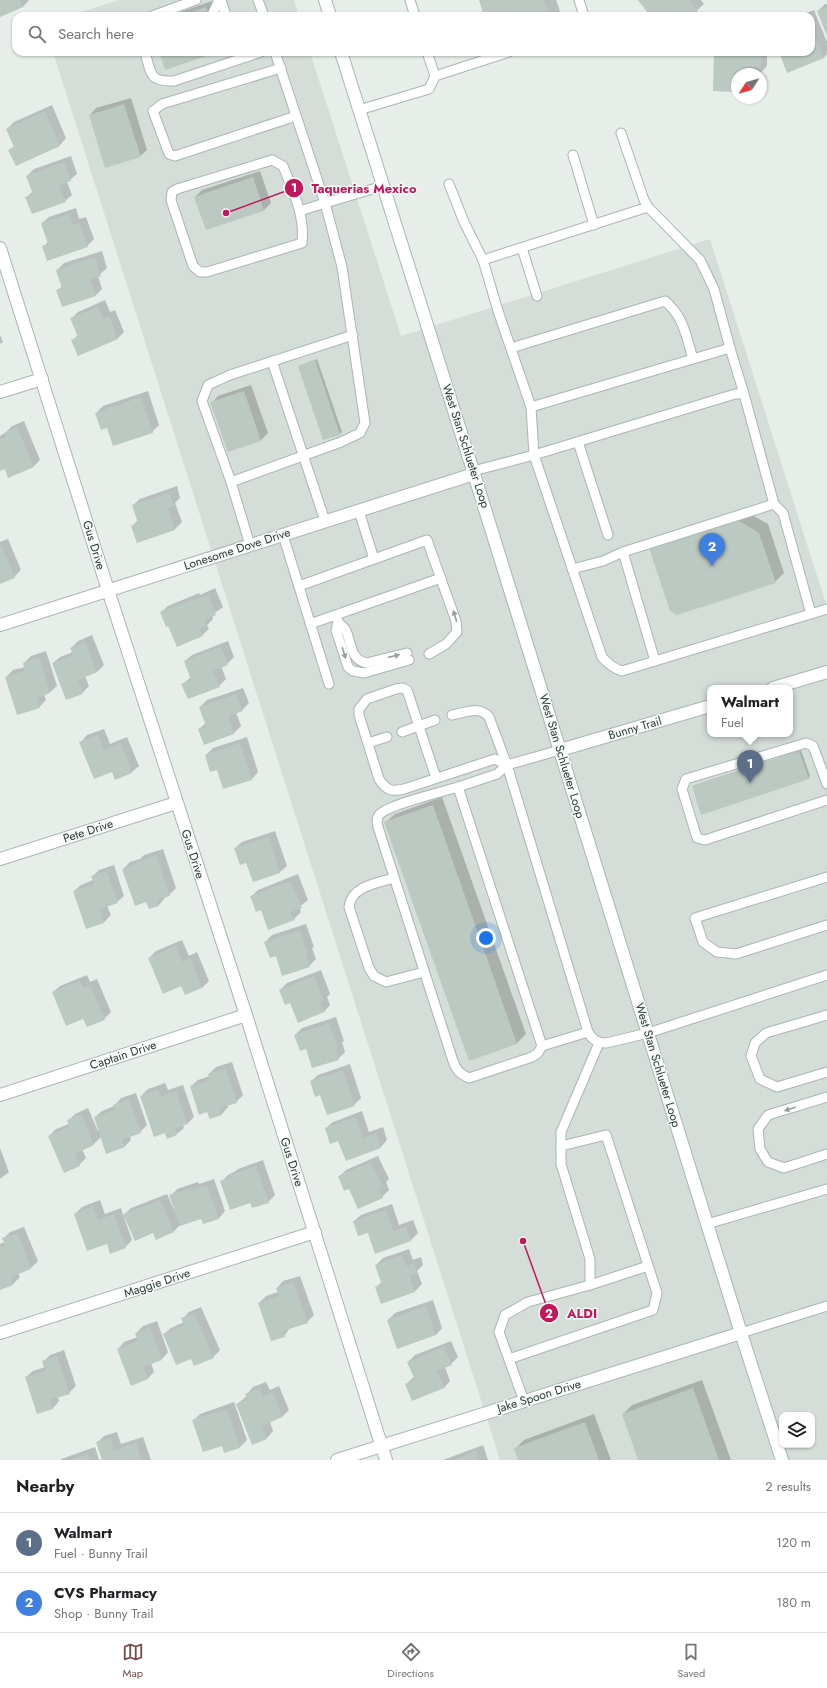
<!DOCTYPE html>
<html lang="en">
<head>
<meta charset="utf-8">
<style>
	body { margin:0; font-family:Jost,sans-serif; background:#f2f2f2; color:#202124 }
	.controls { position:absolute; right:12px; bottom:12px; display:grid; overflow:hidden; border-radius:8px; box-shadow:0 1px 3px #0004 }
	.controls button { width:36px; height:36px; display:grid; place-items:center; padding:0; border:0; border-bottom:1px solid #e0e0e0; background:#fff; color:#202124; font:20px sans-serif }
	.compass { position:absolute; left:731px; top:68px; width:36px; height:36px; border-radius:50%; background:#fff; box-shadow:0 1px 3px #0004; rotate:234deg }
	.you { position:absolute; left:486px; top:938px; width:14px; height:14px; margin:-10px; border:3px solid #fff; border-radius:50%; background:#1a73e8; box-shadow:0 0 0 6px #1a73e833 }
	.badge { display:grid; place-items:center; width:26px; height:26px; border-radius:50%; background:#774a47; color:#fff; font-size:13px; font-weight:700 }
	.pin { position:absolute; translate:-50% -33px; filter:drop-shadow(0 1px 2px #0008) }
	.pin::after { content:''; position:absolute; top:21px; width:14px; height:12px; background:inherit; clip-path:polygon(0 0,100% 0,50% 100%) }
	.popup { position:absolute; left:707px; top:685px; width:86px; height:52px; box-sizing:border-box; display:grid; place-content:center; border-radius:8px; background:#fff; filter:drop-shadow(0 1px 3px #0005); font-size:13px; white-space:nowrap; color:#757577 }
	.popup b { font-size:15px; color:#202124 }
	.popup::after { content:''; position:absolute; left:50%; top:100%; margin-left:-8px; border:8px solid transparent; border-top-color:#fff }
	.list { margin:0; padding:0; list-style:none }
	h2 { display:flex; justify-content:space-between; align-items:center; height:52px; margin:0; padding:0 16px; font-size:17px }
	h2 small { font-size:13px; font-weight:400; color:#757577 }
	.list li { display:grid; grid-template-columns:26px 1fr auto; gap:12px; align-items:center; box-sizing:border-box; height:60px; padding:0 16px; border-top:1px solid #e0e0e0 }
	.list b { display:block; font-size:15px; white-space:nowrap }
	.list p { margin:0; font-size:13px; white-space:nowrap; color:#757577 }
	.list em { font-size:13px; font-style:normal; color:#757577 }
	.icon { flex:none; width:22px; height:22px; fill:none; stroke:currentColor; stroke-width:2; stroke-linecap:round; stroke-linejoin:round }
	.map { position:relative; flex:none; width:827px; height:1460px; overflow:hidden }
	.search { position:absolute; background:#fff; box-shadow:0 1px 3px #0004; left:12px; right:12px; top:12px; height:44px; display:flex; align-items:center; gap:10px; box-sizing:border-box; padding:0 14px; border-radius:12px; color:#757577; font-size:15px }
	.sheet { height:172px; background:#fff }
	nav { display:flex; justify-content:space-around; align-items:center; box-sizing:border-box; height:56px; border-top:1px solid #e0e0e0; background:#fff; font-size:11px; color:#757577 }
	nav a { display:grid; justify-items:center; gap:2px }
	nav .on { color:#774a47 }
	.map>svg:first-child { display:block }
	.built { fill:#d5ddd8; fill-rule:evenodd }
	.shadow { fill:#0003 }
	.building { fill:#bcc8c2 }
	.lines { fill:none; stroke-linecap:round; stroke-linejoin:round }
	.lane-casing { stroke:#aab6b0; stroke-width:11 }
	.street-casing { stroke:#aab6b0; stroke-width:14 }
	.secondary-casing { stroke:#a6b8af; stroke-width:14 }
	.lane { stroke:#fff; stroke-width:9 }
	.street { stroke:#fff; stroke-width:12 }
	.secondary { stroke:#fff; stroke-width:12 }
	.oneway { fill:#949e9a }
	.labels { text-anchor:middle; dominant-baseline:central; stroke-width:3; stroke-linejoin:round; paint-order:stroke }
	.street-label { font-size:12px; fill:#283e34; stroke:#f7faf8 }
	.leader { fill:none; stroke:#c2185b; stroke-width:1.5 }
	.callout-dot { fill:#c2185b; stroke:#f7faf8; stroke-width:1.5 }
	.mark-label { font-size:12px; text-anchor:middle; font-weight:bold; fill:#fff }
	.callout-label { font-size:13px; text-anchor:middle; font-weight:bold; fill:#c2185b; stroke:#f7faf8; stroke-width:3; stroke-linejoin:round; paint-order:stroke }
</style>
</head>
<body>
<div class="map">
<svg width="827" height="1460" viewBox="0 0 827 1460">
	<rect width="100%" height="100%" fill="#e7eeea"/>
	<g class="built">
		<polygon points="119,0 294,0 299,16 68,16"/>
		<path d="M53,52H310L401,336L710,239L827,607V1460H500ZM710,688H790V734H710ZM782,1415H812V1445H782Z"/>
	</g>
	<g class="shadow">
		<polygon points="0,0 29,0 23,7 0,16"/>
		<polygon points="480,0 556,0 560,11 555,16 485,16"/>
		<polygon points="640,0 701,0 704,4 691,16 652,16"/>
		<polygon points="212,1 216,13 224,11 226,16 169,16"/>
		<polygon points="825,4 827,4 827,34 818,11"/>
		<polygon points="814,10 827,42 827,54 824,58 780,52 811,52 811,16 799,16"/>
		<polygon points="796,13 797,16 787,16"/>
		<polygon points="715,52 767,52 767,66 760,73 740,72 740,74 737,74 737,86 733,91"/>
		<polygon points="131,98 147,150 140,156 90,115 96,108"/>
		<polygon points="52,105 66,138 60,145 16,164 10,150 15,145 7,129 14,122"/>
		<polygon points="71,156 77,174 67,182 72,195 65,201 27,197 33,191 27,176 34,169"/>
		<polygon points="260,171 271,203 264,210 206,229 195,197 202,190"/>
		<polygon points="76,208 79,219 86,217 94,239 87,246 43,247 48,242 42,223 49,217"/>
		<polygon points="102,251 107,268 98,276 102,289 96,295 57,291 63,285 57,270 64,263"/>
		<polygon points="105,300 110,312 115,310 124,332 118,338 72,341 78,335 71,319 78,312"/>
		<polygon points="0,335 3,342 0,344"/>
		<polygon points="317,359 342,432 340,434 299,366"/>
		<polygon points="251,385 268,433 261,440 228,451 212,403 218,396"/>
		<polygon points="148,391 159,425 152,432 108,426 96,413 103,406"/>
		<polygon points="24,421 40,460 33,467 5,468 0,470 0,436 5,433 12,426"/>
		<polygon points="177,486 180,498 175,503 182,522 175,529 137,541 132,526 138,520 133,505 140,499"/>
		<polygon points="745,511 768,524 784,573 775,582 659,539"/>
		<polygon points="8,539 21,570 14,577 0,583 0,542"/>
		<polygon points="215,588 223,607 212,615 213,619 207,625 209,629 202,635 168,625 161,612 168,606 199,593 200,595"/>
		<polygon points="92,635 104,665 97,672 85,676 89,686 82,693 53,663 60,657 73,652 71,648 78,641"/>
		<polygon points="228,641 234,657 227,664 221,666 226,679 219,686 183,684 191,677 185,661 192,655"/>
		<polygon points="46,651 57,686 50,692 44,694 46,700 39,707 6,677 13,670 25,667 24,663 31,656"/>
		<polygon points="243,688 249,703 242,710 236,712 241,726 234,733 204,744 199,729 206,723 200,707 207,700"/>
		<polygon points="104,729 110,744 127,737 139,766 132,772 113,771 81,742 87,735"/>
		<polygon points="247,737 258,772 252,779 218,769 206,755 213,748"/>
		<polygon points="801,750 810,776 808,778 693,787 695,785"/>
		<polygon points="442,797 526,1034 517,1043 469,1060 385,823 395,814"/>
		<polygon points="275,831 287,866 280,872 253,881 247,862 235,848 242,842"/>
		<polygon points="163,849 176,888 169,895 165,897 165,898 159,905 149,908 147,901 123,869 130,862 140,859 144,855"/>
		<polygon points="114,865 124,896 117,902 107,906 111,915 104,922 74,891 81,885 93,880 92,877 99,870"/>
		<polygon points="298,874 308,900 299,907 301,912 294,919 261,908 251,897 258,890"/>
		<polygon points="306,924 314,947 312,948 316,959 309,966 277,955 265,942 272,935"/>
		<polygon points="182,940 189,956 197,952 209,981 202,988 182,985 149,958 156,951"/>
		<polygon points="321,970 330,994 327,997 330,1005 324,1012 291,1002 280,990 287,983"/>
		<polygon points="87,975 90,982 97,979 111,1012 104,1019 84,1018 53,992 60,986"/>
		<polygon points="336,1017 344,1041 342,1042 345,1052 338,1059 307,1048 295,1035 302,1028"/>
		<polygon points="232,1062 243,1095 236,1102 228,1105 228,1107 222,1114 208,1111 191,1086 198,1080 210,1076 209,1074 216,1067"/>
		<polygon points="350,1064 361,1098 354,1105 311,1081 318,1075"/>
		<polygon points="165,1083 168,1090 183,1085 194,1117 187,1124 183,1125 184,1128 177,1134 166,1132 141,1096 148,1089"/>
		<polygon points="136,1093 147,1125 140,1132 130,1136 131,1140 124,1147 101,1137 94,1144 82,1149 86,1158 79,1165 49,1136 56,1129 69,1124 68,1121 75,1114 88,1108 98,1131 99,1130 95,1117 102,1111 114,1106 121,1098"/>
		<polygon points="362,1111 369,1132 383,1127 387,1140 381,1147 346,1159 339,1139 326,1128 333,1122"/>
		<polygon points="0,1148 9,1172 0,1179"/>
		<polygon points="378,1156 389,1179 386,1182 389,1190 382,1197 339,1177 346,1170"/>
		<polygon points="263,1160 275,1195 268,1202 251,1201 221,1182 228,1175 234,1172 238,1169"/>
		<polygon points="214,1179 225,1211 219,1218 201,1218 180,1225 174,1231 154,1232 125,1216 124,1217 132,1240 125,1247 108,1243 75,1214 82,1207 100,1200 105,1214 121,1208 123,1216 131,1208 167,1194 175,1212 176,1211 171,1196 177,1189 198,1182 199,1184"/>
		<polygon points="392,1204 399,1225 413,1220 418,1233 411,1240 375,1252 368,1232 354,1221 361,1215"/>
		<polygon points="24,1227 38,1261 31,1268 18,1273 20,1277 13,1284 0,1289 0,1244 5,1242 3,1239 10,1232"/>
		<polygon points="409,1249 413,1260 421,1257 423,1265 417,1271 422,1284 415,1291 381,1303 376,1287 382,1282 376,1265 383,1258"/>
		<polygon points="300,1276 314,1315 307,1322 290,1328 284,1336 259,1303 266,1296 278,1292 277,1288 283,1281"/>
		<polygon points="433,1300 442,1328 436,1335 388,1320 395,1313"/>
		<polygon points="201,1307 220,1350 213,1357 191,1357 163,1335 171,1328 184,1322 182,1319 189,1312"/>
		<polygon points="157,1321 168,1352 162,1359 151,1363 154,1372 147,1379 118,1349 124,1342 138,1337 136,1333 143,1326"/>
		<polygon points="451,1341 458,1357 451,1364 445,1367 450,1381 444,1388 406,1384 414,1377 408,1362 415,1355"/>
		<polygon points="64,1350 76,1386 69,1393 58,1397 59,1401 53,1408 26,1377 33,1371 45,1367 43,1362 50,1355"/>
		<polygon points="702,1380 731,1460 639,1460 623,1414 632,1405"/>
		<polygon points="266,1382 270,1390 279,1386 289,1410 282,1417 270,1422 273,1431 267,1438 237,1404 247,1396 247,1394 253,1387"/>
		<polygon points="234,1402 247,1440 240,1447 225,1452 222,1444 193,1421 200,1414"/>
		<polygon points="594,1414 611,1460 519,1460 515,1449 524,1440"/>
		<polygon points="117,1432 121,1444 143,1437 151,1460 103,1460 97,1443 104,1436"/>
		<polygon points="483,1445 488,1460 443,1460"/>
		<polygon points="95,1447 99,1460 60,1460 61,1459"/>
	</g>
	<g class="building">
		<polygon points="0,0 20,0 23,7 0,17"/>
		<polygon points="479,0 544,0 550,16 484,16"/>
		<polygon points="638,0 689,0 698,11 692,16 650,16"/>
		<polygon points="206,7 209,16 180,16"/>
		<polygon points="827,7 827,36 817,11"/>
		<polygon points="811,26 824,58 787,73 779,52 811,52"/>
		<polygon points="159,52 218,52 165,70"/>
		<polygon points="714,52 761,52 761,74 734,73 733,92 713,91"/>
		<polygon points="124,104 141,157 105,168 89,115"/>
		<polygon points="45,111 60,146 16,166 8,150 14,147 6,129"/>
		<polygon points="64,162 71,181 59,185 66,202 32,214 25,197 33,194 26,176"/>
		<polygon points="253,177 264,211 206,230 194,197"/>
		<polygon points="69,214 72,225 79,223 88,247 47,261 42,246 48,244 41,223"/>
		<polygon points="95,257 101,276 90,279 96,296 62,307 56,290 62,288 56,270"/>
		<polygon points="98,307 103,319 109,316 118,339 78,356 71,340 78,337 70,318"/>
		<polygon points="315,360 340,435 323,440 298,366"/>
		<polygon points="244,391 261,441 228,452 210,402"/>
		<polygon points="141,397 153,433 113,446 107,428 101,430 95,413"/>
		<polygon points="17,427 34,467 8,478 5,469 0,471 0,439 6,437 4,433"/>
		<polygon points="170,493 174,506 168,508 175,530 137,543 131,526 138,523 132,505"/>
		<polygon points="736,519 759,533 776,583 677,615 670,611 649,548"/>
		<polygon points="0,543 15,578 0,584"/>
		<polygon points="208,595 216,615 204,620 207,626 200,629 203,636 177,647 168,626 166,627 160,612 192,599 193,601"/>
		<polygon points="85,642 97,672 78,680 83,694 66,700 52,663 73,655 70,648"/>
		<polygon points="221,647 228,665 213,671 220,687 188,699 181,684 191,680 184,661"/>
		<polygon points="39,657 50,693 37,698 40,708 17,715 5,677 25,671 23,663"/>
		<polygon points="236,694 243,711 228,716 234,734 204,745 198,729 206,726 199,707"/>
		<polygon points="98,735 104,750 121,743 132,773 115,780 112,772 94,779 79,742"/>
		<polygon points="240,743 252,780 223,789 217,770 210,772 205,755"/>
		<polygon points="799,751 809,779 701,815 692,786"/>
		<polygon points="433,805 517,1044 469,1061 384,822"/>
		<polygon points="269,837 280,873 253,882 246,863 240,865 234,848"/>
		<polygon points="156,855 170,896 157,900 159,906 149,909 146,902 135,906 122,869 136,864 136,862"/>
		<polygon points="107,871 118,903 100,909 104,923 86,929 73,891 94,884 91,876"/>
		<polygon points="291,881 302,908 291,912 295,920 268,930 261,910 256,912 250,896"/>
		<polygon points="300,930 308,954 306,955 310,967 282,976 276,956 270,958 264,942"/>
		<polygon points="176,946 182,962 190,958 202,988 185,995 181,986 163,994 148,958"/>
		<polygon points="314,976 324,1001 320,1003 324,1012 298,1023 290,1003 285,1005 279,990"/>
		<polygon points="80,981 83,988 90,985 105,1020 87,1027 83,1019 66,1026 52,992"/>
		<polygon points="329,1023 338,1048 336,1049 339,1060 312,1068 306,1049 300,1051 294,1035"/>
		<polygon points="226,1068 237,1103 220,1108 222,1115 210,1119 207,1112 199,1115 190,1086 210,1080 208,1074"/>
		<polygon points="343,1070 355,1106 327,1115 320,1095 315,1097 310,1081"/>
		<polygon points="158,1089 161,1096 176,1091 187,1124 175,1129 177,1135 167,1139 165,1133 154,1137 140,1096"/>
		<polygon points="129,1099 141,1133 122,1140 125,1147 106,1154 94,1117 115,1110 113,1105"/>
		<polygon points="81,1114 94,1145 75,1154 80,1166 64,1173 48,1136 69,1127 67,1120"/>
		<polygon points="355,1117 363,1138 376,1133 381,1148 346,1161 338,1141 330,1144 325,1128"/>
		<polygon points="371,1162 383,1187 379,1188 383,1198 358,1209 349,1189 344,1191 338,1176"/>
		<polygon points="256,1166 269,1203 252,1208 250,1203 230,1210 220,1181 231,1177 230,1175"/>
		<polygon points="207,1185 219,1219 203,1224 201,1219 180,1226 169,1195 191,1188 192,1190"/>
		<polygon points="160,1200 174,1232 156,1240 153,1233 135,1241 123,1214"/>
		<polygon points="93,1206 98,1220 114,1214 126,1248 110,1254 107,1244 87,1251 74,1214"/>
		<polygon points="386,1210 393,1231 406,1227 411,1241 375,1254 368,1233 358,1236 353,1221"/>
		<polygon points="18,1233 31,1269 11,1277 13,1285 0,1290 0,1247 5,1245 2,1238"/>
		<polygon points="402,1255 406,1266 414,1263 417,1273 410,1276 415,1292 381,1304 375,1287 382,1285 375,1265"/>
		<polygon points="293,1282 308,1323 283,1331 285,1337 271,1341 258,1303 279,1296 276,1288"/>
		<polygon points="426,1306 436,1335 397,1349 387,1320"/>
		<polygon points="194,1313 214,1358 194,1366 191,1359 176,1365 163,1334 184,1325 181,1318"/>
		<polygon points="150,1327 162,1360 143,1367 148,1379 131,1386 117,1349 138,1341 135,1333"/>
		<polygon points="444,1347 452,1365 437,1371 444,1388 412,1401 405,1384 415,1380 407,1362"/>
		<polygon points="57,1356 70,1394 50,1400 53,1409 37,1414 25,1377 45,1371 42,1361"/>
		<polygon points="260,1388 263,1396 273,1392 282,1417 262,1426 267,1439 252,1445 236,1404 247,1399 245,1394"/>
		<polygon points="693,1388 719,1460 638,1460 622,1414"/>
		<polygon points="227,1409 240,1448 224,1453 222,1446 203,1452 192,1420"/>
		<polygon points="585,1422 599,1460 518,1460 514,1448"/>
		<polygon points="110,1438 114,1450 136,1443 142,1460 102,1460 96,1442"/>
		<polygon points="476,1451 479,1460 453,1460"/>
		<polygon points="88,1454 90,1460 70,1460"/>
	</g>
	<g class="lines">
		<g class="lane-casing">
			<g id="lane">
				<polyline points="221,0 226,16"/>
				<polyline points="258,0 264,16"/>
				<polyline points="410,0 415,16"/>
				<polyline points="579,0 584,16"/>
				<polyline points="152,16 196,0"/>
				<polyline points="213,16 213,13 219,0"/>
				<path d="M145,52C151,73 149,82 174,81L261,52"/>
				<polyline points="275,52 325,203 300,211"/>
				<polyline points="281,68 162,104 153,111 169,154 175,156 296,116"/>
				<polyline points="435,76 509,52"/>
				<polyline points="359,110 429,89 435,76 427,52"/>
				<polyline points="621,133 644,200 648,207 700,260 714,289 730,348"/>
				<polyline points="573,155 594,225"/>
				<path d="M272,160L283,166C293,191 305,215 302,243L207,272H200L193,266L171,200L172,192L177,189Z"/>
				<polyline points="449,184 464,222 483,260 498,311 531,407"/>
				<polyline points="522,248 537,296"/>
				<polyline points="483,260 648,207"/>
				<path d="M511,348L665,301C684,317 686,336 693,359"/>
				<polyline points="272,361 325,521"/>
				<polyline points="744,394 730,348 531,407 534,455 735,394 744,394 774,504"/>
				<polyline points="578,442 608,535"/>
				<path d="M473,471L534,455L602,657C608,664 613,668 622,671L827,609"/>
				<polyline points="231,482 202,401 208,385 230,375 353,335"/>
				<polyline points="359,511 374,559"/>
				<polyline points="283,535 329,684"/>
				<polyline points="250,545 231,482 341,442 360,433 365,423 342,267 325,203 383,186"/>
				<polyline points="623,552 655,661"/>
				<polyline points="572,569 603,561 623,552 774,504 783,513 811,614"/>
				<polyline points="299,586 427,540 456,621 457,632 446,644 429,654"/>
				<polyline points="336,616 338,622 336,630 348,667 353,671 364,673 409,660"/>
				<path d="M338,622C340,624 343,627 345,629C352,641 349,659 366,663L407,653"/>
				<polyline points="310,624 441,578"/>
				<path d="M452,715C465,713 479,705 489,717L507,765"/>
				<polyline points="402,732 435,720"/>
				<polyline points="368,743 387,737"/>
				<path d="M560,750L507,765L588,1032C593,1040 597,1043 606,1043L648,1033L827,975"/>
				<polyline points="507,765 497,774 458,787 542,1046 588,1032"/>
				<path d="M436,778L407,690L402,688L396,689L367,699L359,709V715L379,779C386,790 391,792 404,789L495,759L507,765"/>
				<polyline points="827,784 813,746 806,743 686,779 682,789 697,838 705,840 827,800"/>
				<path d="M458,787C442,792 387,805 379,815C376,819 377,822 378,827L453,1061C456,1070 460,1074 469,1078L532,1057L538,1053L542,1046"/>
				<polyline points="827,877 695,918 703,942 717,952 736,954 827,925"/>
				<path d="M394,878C378,883 351,886 349,907L369,968L374,976L386,982L424,972"/>
				<polyline points="827,1015 766,1033 755,1043 751,1056 760,1079 777,1087 827,1072"/>
				<polyline points="827,1097 768,1115 758,1129 760,1149 768,1162 784,1168 827,1154"/>
				<polyline points="707,1224 827,1189"/>
				<polyline points="590,1285 648,1266"/>
				<polyline points="741,1333 827,1306"/>
				<polyline points="509,1359 653,1310 657,1293 606,1135 561,1146"/>
				<polyline points="524,1401 499,1332 505,1315 528,1302 590,1285 590,1259 561,1164 561,1132 599,1043"/>
			</g>
		</g>
		<g class="street-casing">
			<g id="street">
				<polyline points="0,248 108,590 246,1015 386,1460"/>
				<polyline points="0,392 42,379"/>
				<polyline points="0,625 474,474"/>
				<polyline points="0,859 176,803"/>
				<polyline points="0,1095 246,1015"/>
				<polyline points="0,1333 315,1232"/>
				<polyline points="337,1460 741,1333"/>
			</g>
		</g>
		<g class="secondary-casing">
			<g id="secondary">
				<polyline points="325,0 330,16"/>
				<polyline points="341,52 474,474 741,1333 782,1460"/>
				<polyline points="773,688 827,672"/>
				<polyline points="560,750 710,706"/>
			</g>
		</g>
		<use href="#lane" class="lane"/>
		<use href="#street" class="street"/>
		<use href="#secondary" class="secondary"/>
	</g>
	<defs><path id="oneway-solid" d="M-6-.8H1V-3.2L6.5 0L1 3.2V.8H-6Z"/></defs>
	<g class="oneway">
		<use href="#oneway-solid" transform="translate(455 616) rotate(-107)"/>
		<use href="#oneway-solid" transform="translate(344 653) rotate(73)"/>
		<use href="#oneway-solid" transform="translate(394 656) rotate(-13)"/>
		<use href="#oneway-solid" transform="translate(790 1109) rotate(163)"/>
	</g>
	<g class="labels">
		<g class="street-label">
			<text transform="translate(466 446) rotate(72)">West Stan Schlueter Loop</text>
			<text transform="translate(94 545) rotate(73)">Gus Drive</text>
			<text transform="translate(237 549) rotate(-18)">Lonesome Dove Drive</text>
			<text transform="translate(635 728) rotate(-16)">Bunny Trail</text>
			<text transform="translate(562 756) rotate(73)">West Stan Schlueter Loop</text>
			<text transform="translate(88 831) rotate(-18)">Pete Drive</text>
			<text transform="translate(193 854) rotate(72)">Gus Drive</text>
			<text transform="translate(123 1055) rotate(-18)">Captain Drive</text>
			<text transform="translate(658 1065) rotate(73)">West Stan Schlueter Loop</text>
			<text transform="translate(292 1162) rotate(72)">Gus Drive</text>
			<text transform="translate(157 1283) rotate(-18)">Maggie Drive</text>
			<text transform="translate(539 1396) rotate(-17)">Jake Spoon Drive</text>
		</g>
	</g>
	<path class="leader" d="M226 213L294 188M523 1241L549 1313"/>
	<g class="callout-dot">
		<circle cx="226" cy="213" r="4"/>
		<circle cx="523" cy="1241" r="4"/>
		<circle cx="294" cy="188" r="10"/>
		<circle cx="549" cy="1313" r="10"/>
	</g>
	<g class="mark-label">
		<text x="294" y="192">1</text>
		<text x="549" y="1318">2</text>
	</g>
	<g class="callout-label">
		<text x="364" y="193">Taquerias Mexico</text>
		<text x="582" y="1318">ALDI</text>
	</g>
</svg>
<div class="controls">
<button><svg class="icon" aria-label="layers" viewBox="0 0 24 24"><path d="M12 4l9 5-9 5-9-5zM3 14l9 5 9-5"/></svg></button>
</div>
<svg class="compass" viewBox="-18 -18 36 36"><path d="M0-13l5 13h-10z" fill="#e53935"/><path d="M0 13l5-13h-10z" fill="#757577"/></svg>
<div class="you"></div>
<div class="pin badge" style="left:750px;top:783px;background:#5c6f8a">1</div>
<div class="popup"><b>Walmart</b>Fuel</div>
<div class="pin badge" style="left:712px;top:566px;background:#3f7fe0">2</div>
<div class="search"><svg class="icon" aria-label="search" viewBox="0 0 24 24"><circle cx="10" cy="10" r="6"/><path d="M15 15l6 6"/></svg>Search here</div>
</div>
<section class="sheet">
<h2>Nearby<small>2 results</small></h2>
<ul class="list">
<li><span class="badge" style="background:#5c6f8a">1</span><div><b>Walmart</b><p>Fuel · Bunny Trail</p></div><em>120 m</em></li>
<li><span class="badge" style="background:#3f7fe0">2</span><div><b>CVS Pharmacy</b><p>Shop · Bunny Trail</p></div><em>180 m</em></li>
</ul>
</section>
<nav>
<a class="on"><svg class="icon" aria-label="map" viewBox="0 0 24 24"><path d="M3 6l6-2 6 2 6-2v14l-6 2-6-2-6 2zM9 4v14M15 6v14"/></svg>Map</a>
<a><svg class="icon" aria-label="directions" viewBox="0 0 24 24"><path d="M12 3l9 9-9 9-9-9zM9 14v-3h6M13 9l2 2-2 2"/></svg>Directions</a>
<a><svg class="icon" aria-label="saved" viewBox="0 0 24 24"><path d="M7 4h10v16l-5-4-5 4z"/></svg>Saved</a>
</nav>
</body>
</html>
